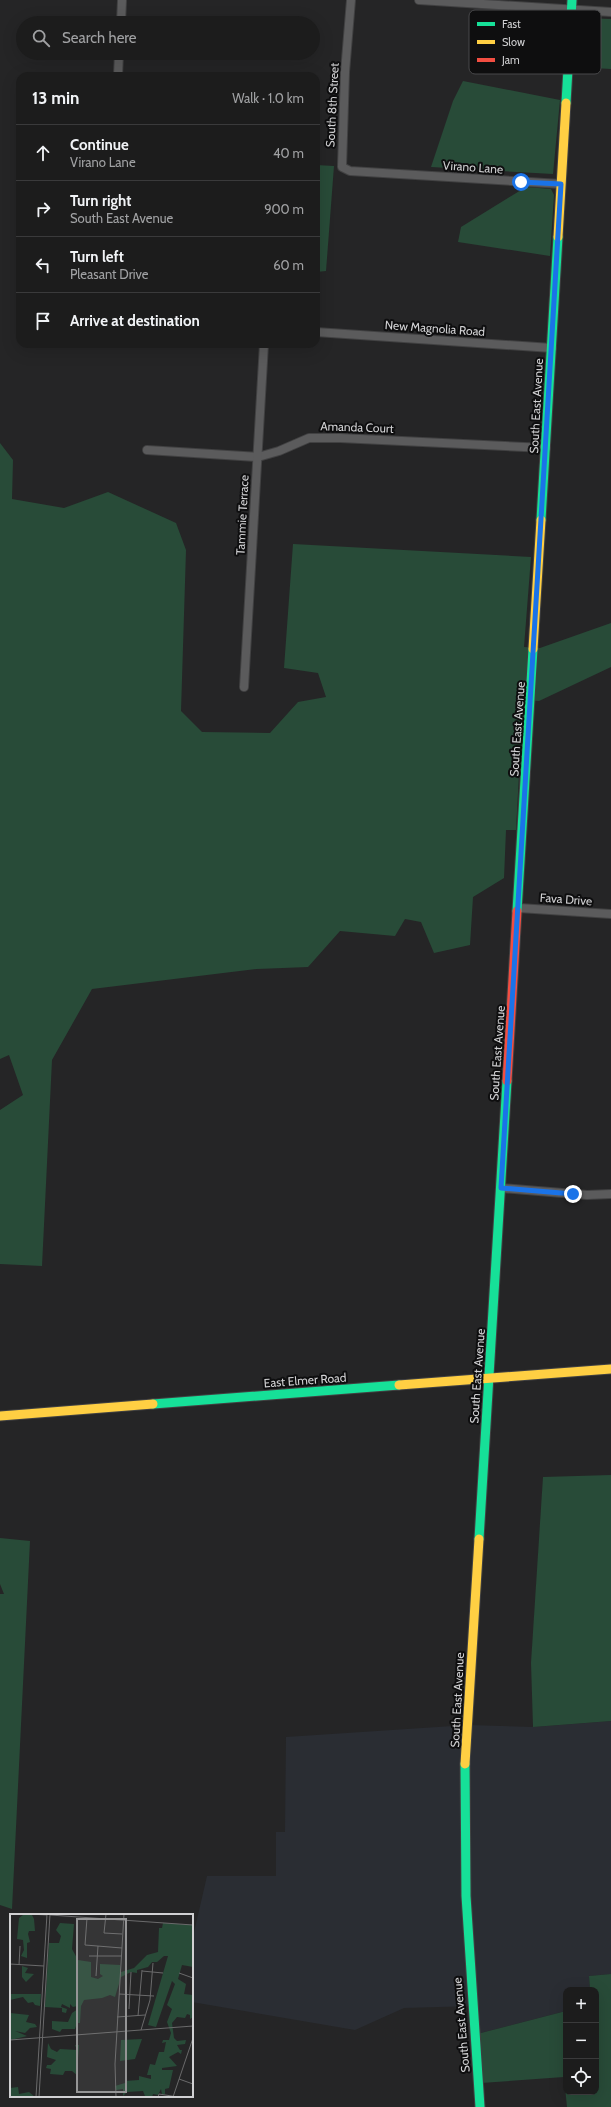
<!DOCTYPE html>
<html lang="en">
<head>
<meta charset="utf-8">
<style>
	body { margin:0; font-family:Cabin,sans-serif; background:#252525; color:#f1f3f6 }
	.controls { position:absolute; right:12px; bottom:12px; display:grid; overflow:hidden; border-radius:8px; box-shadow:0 4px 16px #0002 }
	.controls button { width:36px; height:36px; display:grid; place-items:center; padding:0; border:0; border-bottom:1px solid #3a3a3b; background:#1c1c1c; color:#f1f3f6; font:20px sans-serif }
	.stop { position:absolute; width:12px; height:12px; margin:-9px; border:3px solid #1a73e8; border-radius:50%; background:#fff }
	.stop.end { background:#1a73e8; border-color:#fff; box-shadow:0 1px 4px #0008 }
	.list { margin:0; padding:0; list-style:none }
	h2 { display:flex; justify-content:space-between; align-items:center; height:52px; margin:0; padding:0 16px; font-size:17px }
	h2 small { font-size:13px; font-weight:400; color:#a0a1a3 }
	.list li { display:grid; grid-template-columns:26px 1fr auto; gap:12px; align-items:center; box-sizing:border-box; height:56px; padding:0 16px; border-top:1px solid #3a3a3b }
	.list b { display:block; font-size:15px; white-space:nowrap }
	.list p { margin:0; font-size:13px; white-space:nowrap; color:#a0a1a3 }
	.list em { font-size:13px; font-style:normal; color:#a0a1a3 }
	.icon { flex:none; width:22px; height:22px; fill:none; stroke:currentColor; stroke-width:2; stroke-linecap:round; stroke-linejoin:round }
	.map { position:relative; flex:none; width:611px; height:2107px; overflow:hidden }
	.search { position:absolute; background:#1c1c1c; box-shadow:0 4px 16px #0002; left:16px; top:16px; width:304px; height:44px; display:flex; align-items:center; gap:10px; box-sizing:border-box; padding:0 14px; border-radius:22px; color:#a0a1a3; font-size:15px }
	.panel { position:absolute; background:#1c1c1c; box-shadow:0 4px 16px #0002; left:16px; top:72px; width:304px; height:276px; border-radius:12px }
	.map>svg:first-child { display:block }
	.built { fill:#2a2d33 }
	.green { fill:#284b38 }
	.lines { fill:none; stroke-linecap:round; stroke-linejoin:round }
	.street-casing { stroke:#414142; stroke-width:10 }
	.fast-casing { stroke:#414142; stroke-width:11 }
	.slow-casing { stroke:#414142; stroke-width:11 }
	.jam-casing { stroke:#414142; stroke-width:11 }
	.street { stroke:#5b5b5c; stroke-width:8 }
	.fast { stroke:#16e098; stroke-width:9 }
	.slow { stroke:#ffcf43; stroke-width:9 }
	.jam { stroke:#f24e42; stroke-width:9 }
	.route { stroke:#1a73e8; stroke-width:5 }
	.labels { text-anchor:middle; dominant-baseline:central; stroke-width:4; stroke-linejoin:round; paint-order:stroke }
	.street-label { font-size:12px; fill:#d1d1d3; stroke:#0e0e0f }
	.inset-road { fill:none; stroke:#6a6a6b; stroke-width:1 }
	.view { fill:#959596; fill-opacity:0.15; stroke:#959596; stroke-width:2 }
	.inset-edge { fill:none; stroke:#d1d1d3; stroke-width:2 }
	.key { fill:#0e0e0f; stroke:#48484a; stroke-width:1 }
	.key-label { font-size:11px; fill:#d1d1d3 }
</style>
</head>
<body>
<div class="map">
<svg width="611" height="2107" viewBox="0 0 611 2107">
	<rect width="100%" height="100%" fill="#252526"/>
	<polygon class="built" points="611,1721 611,1974 589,1976 590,1990 566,1990 566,2011 477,2034 474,2006 404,2008 355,2030 192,2002 192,1941 207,1876 276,1876 276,1832 285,1832 286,1737 468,1725 533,1727"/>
	<g class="green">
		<polygon points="582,18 611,19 611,69 577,67"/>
		<polygon points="463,81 560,100 553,174 431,167 453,101"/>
		<polygon points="316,165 334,166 326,271 316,272"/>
		<polygon points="526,187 551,189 554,195 550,256 458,242 461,227"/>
		<polygon points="0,443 13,460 12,499 64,508 108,492 176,523 186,550 181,711 202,732 270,733 298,702 326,697 318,673 284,668 293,544 531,557 524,647 540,648 611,623 611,667 539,701 523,700 516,830 506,830 504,878 473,897 470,945 434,953 421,922 405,919 395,936 340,931 308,967 257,969 92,989 52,1060 42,1266 0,1264 0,1110 23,1095 9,1055 0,1059"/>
		<polygon points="611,1475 611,1721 533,1727 531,1663 543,1477"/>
		<polygon points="0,1538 30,1541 12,1909 0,1905 0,1594 4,1594 0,1584"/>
		<polygon points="611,1974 611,2107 567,2107 564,2077 481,2083 477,2034 566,2011 566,2092 596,2092 596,1990 590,1990 589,1976"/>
	</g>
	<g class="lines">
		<g class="street-casing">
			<g id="street">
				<polyline points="351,0 345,72 342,167 350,171 561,184"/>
				<polyline points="419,0 611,12"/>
				<polyline points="121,23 122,0"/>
				<polyline points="118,76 119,53"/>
				<polyline points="316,332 552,348"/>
				<polyline points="147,450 258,457 279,451 309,438 340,438 546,448"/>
				<polyline points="244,687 264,344"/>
				<polyline points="519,908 611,914"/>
				<polyline points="501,1188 587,1195 611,1194"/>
			</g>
		</g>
		<g class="fast-casing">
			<g id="fast">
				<polyline points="566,103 572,0"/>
				<polyline points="541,520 558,237"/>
				<polyline points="517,911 533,649"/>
				<polyline points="153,1404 399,1385"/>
				<polyline points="479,1539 507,1081"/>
				<polyline points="465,1764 466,1896 480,2107"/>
			</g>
		</g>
		<g class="slow-casing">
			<g id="slow">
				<polyline points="558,237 566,103"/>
				<polyline points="533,649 541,520"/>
				<polyline points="399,1385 611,1369"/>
				<polyline points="0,1416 153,1404"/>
				<polyline points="465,1764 479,1539"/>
			</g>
		</g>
		<g class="jam-casing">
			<polyline id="jam" points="507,1081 517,911"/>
		</g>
		<use href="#street" class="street"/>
		<use href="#fast" class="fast"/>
		<use href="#slow" class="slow"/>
		<use href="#jam" class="jam"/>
	</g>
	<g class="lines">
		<polyline class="route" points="521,182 561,184 501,1188 573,1194"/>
	</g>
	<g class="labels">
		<g class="street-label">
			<text transform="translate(332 105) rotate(-87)">South 8th Street</text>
			<text transform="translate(473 167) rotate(4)">Virano Lane</text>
			<text transform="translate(435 328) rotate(4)">New Magnolia Road</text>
			<text transform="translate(536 406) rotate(-87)">South East Avenue</text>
			<text transform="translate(357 427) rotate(2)">Amanda Court</text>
			<text transform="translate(242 515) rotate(-87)">Tammie Terrace</text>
			<text transform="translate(517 729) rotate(-86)">South East Avenue</text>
			<text transform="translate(566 899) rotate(4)">Fava Drive</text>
			<text transform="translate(497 1053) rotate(-86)">South East Avenue</text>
			<text transform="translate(477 1376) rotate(-86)">South East Avenue</text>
			<text transform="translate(305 1380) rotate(-4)">East Elmer Road</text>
			<text transform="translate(457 1700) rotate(-87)">South East Avenue</text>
			<text transform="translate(461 2025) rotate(-95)">South East Avenue</text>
		</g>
	</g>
	<g transform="translate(10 1914)">
		<rect width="183" height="183" fill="#252526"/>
		<path d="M13,1H22L24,5L25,17H19L18,20L20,28L17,29V44L11,42L14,36L13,26L7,25L9,4ZM50,9L64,10L62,35L68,46L81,48V63L88,65L93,62L90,60V50L110,51L111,58L124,54L137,41L148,38L149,14H152L153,9L183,11V53L172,51L168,65L176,70L174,80L183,81V103L180,105V101L177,100L175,104L167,103L162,109L164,124L167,127L176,126L175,130L167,131L170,136H172L171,140L168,138L159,143L167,152L152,154V156H163L159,174L155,175V180H152L151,175L148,181L143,180L142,183L135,182L133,177L117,178L113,182V175L106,176L105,172L115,169V167L129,166V162L141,165V161H137L140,150L145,151L149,138H154L156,128L152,129L153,126H159L161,119L157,108L162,95L157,91L165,70L162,67L146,113L138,111L158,42H154L147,48H142L138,53L127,56V59L121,58L111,63L105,83L100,81L92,84L74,86L71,92L70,109H67L65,115H52L50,118L42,115V107L58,108L62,99L68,95L67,92L63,93L60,90V94L52,90L51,93L57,95L56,99L52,98V94L35,93L39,29H49L51,22L46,16ZM12,52L18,54L15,59L24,60L16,68L12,63ZM0,80H31L30,92L25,91L23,88L18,89L13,83L0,86ZM0,99L19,101L16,108L25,110L27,113L20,114L15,119L5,117L17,122L1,126ZM132,125L125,145L110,147L111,126ZM38,129L41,135L47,138L50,135L67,136L65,131H69L67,161L62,157H55L53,161L40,160L41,155L36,154L37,151H41L46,146L37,143ZM8,173L9,180L19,178L25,183H0V174Z" fill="#284b38"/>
		<path class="inset-road" d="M19,0L37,1M96,0L94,19L112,20M40,1L183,11M77,4L75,31L112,34M79,42H111M0,50L34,52M9,51L10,32M132,57L153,59M169,59L183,64M86,62L88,32M109,80L144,82M119,95L121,58M128,102L132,56M107,103L135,101M131,116L140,86L143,49M0,126L183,112M169,165L183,170M26,183L37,0M29,183L40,0M106,183L105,150L114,0M148,183L149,180L168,183M163,183L183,124"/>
		<path class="view" d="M67,5H116V178H67Z"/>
		<rect width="183" height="183" class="inset-edge"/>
	</g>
	<rect x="469" y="10" width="132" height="64" rx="6" class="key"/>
	<rect x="477" y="22" width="18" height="4" fill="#16e098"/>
	<rect x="477" y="40" width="18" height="4" fill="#ffcf43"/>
	<rect x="477" y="58" width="18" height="4" fill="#f24e42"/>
	<g class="key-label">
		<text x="502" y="28">Fast</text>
		<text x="502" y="46">Slow</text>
		<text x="502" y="64">Jam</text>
	</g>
</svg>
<div class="controls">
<button>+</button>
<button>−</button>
<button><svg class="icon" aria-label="locate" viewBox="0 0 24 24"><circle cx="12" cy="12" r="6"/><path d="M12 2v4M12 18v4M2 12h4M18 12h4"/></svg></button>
</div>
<div class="stop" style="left:521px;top:182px"></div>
<div class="stop end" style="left:573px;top:1194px"></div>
<div class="search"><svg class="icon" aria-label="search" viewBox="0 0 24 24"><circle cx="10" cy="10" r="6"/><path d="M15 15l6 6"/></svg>Search here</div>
<section class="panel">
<h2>13 min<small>Walk · 1.0 km</small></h2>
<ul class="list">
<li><svg class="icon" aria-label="ahead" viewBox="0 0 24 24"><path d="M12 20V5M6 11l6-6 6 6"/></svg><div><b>Continue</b><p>Virano Lane</p></div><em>40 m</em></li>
<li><svg class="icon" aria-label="right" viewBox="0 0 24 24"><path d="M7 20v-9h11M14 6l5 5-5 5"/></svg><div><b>Turn right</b><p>South East Avenue</p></div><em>900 m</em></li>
<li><svg class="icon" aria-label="left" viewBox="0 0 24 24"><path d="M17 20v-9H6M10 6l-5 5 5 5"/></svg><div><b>Turn left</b><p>Pleasant Drive</p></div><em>60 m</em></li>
<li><svg class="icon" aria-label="arrive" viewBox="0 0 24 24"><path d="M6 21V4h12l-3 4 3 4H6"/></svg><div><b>Arrive at destination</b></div></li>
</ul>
</section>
</div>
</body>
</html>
